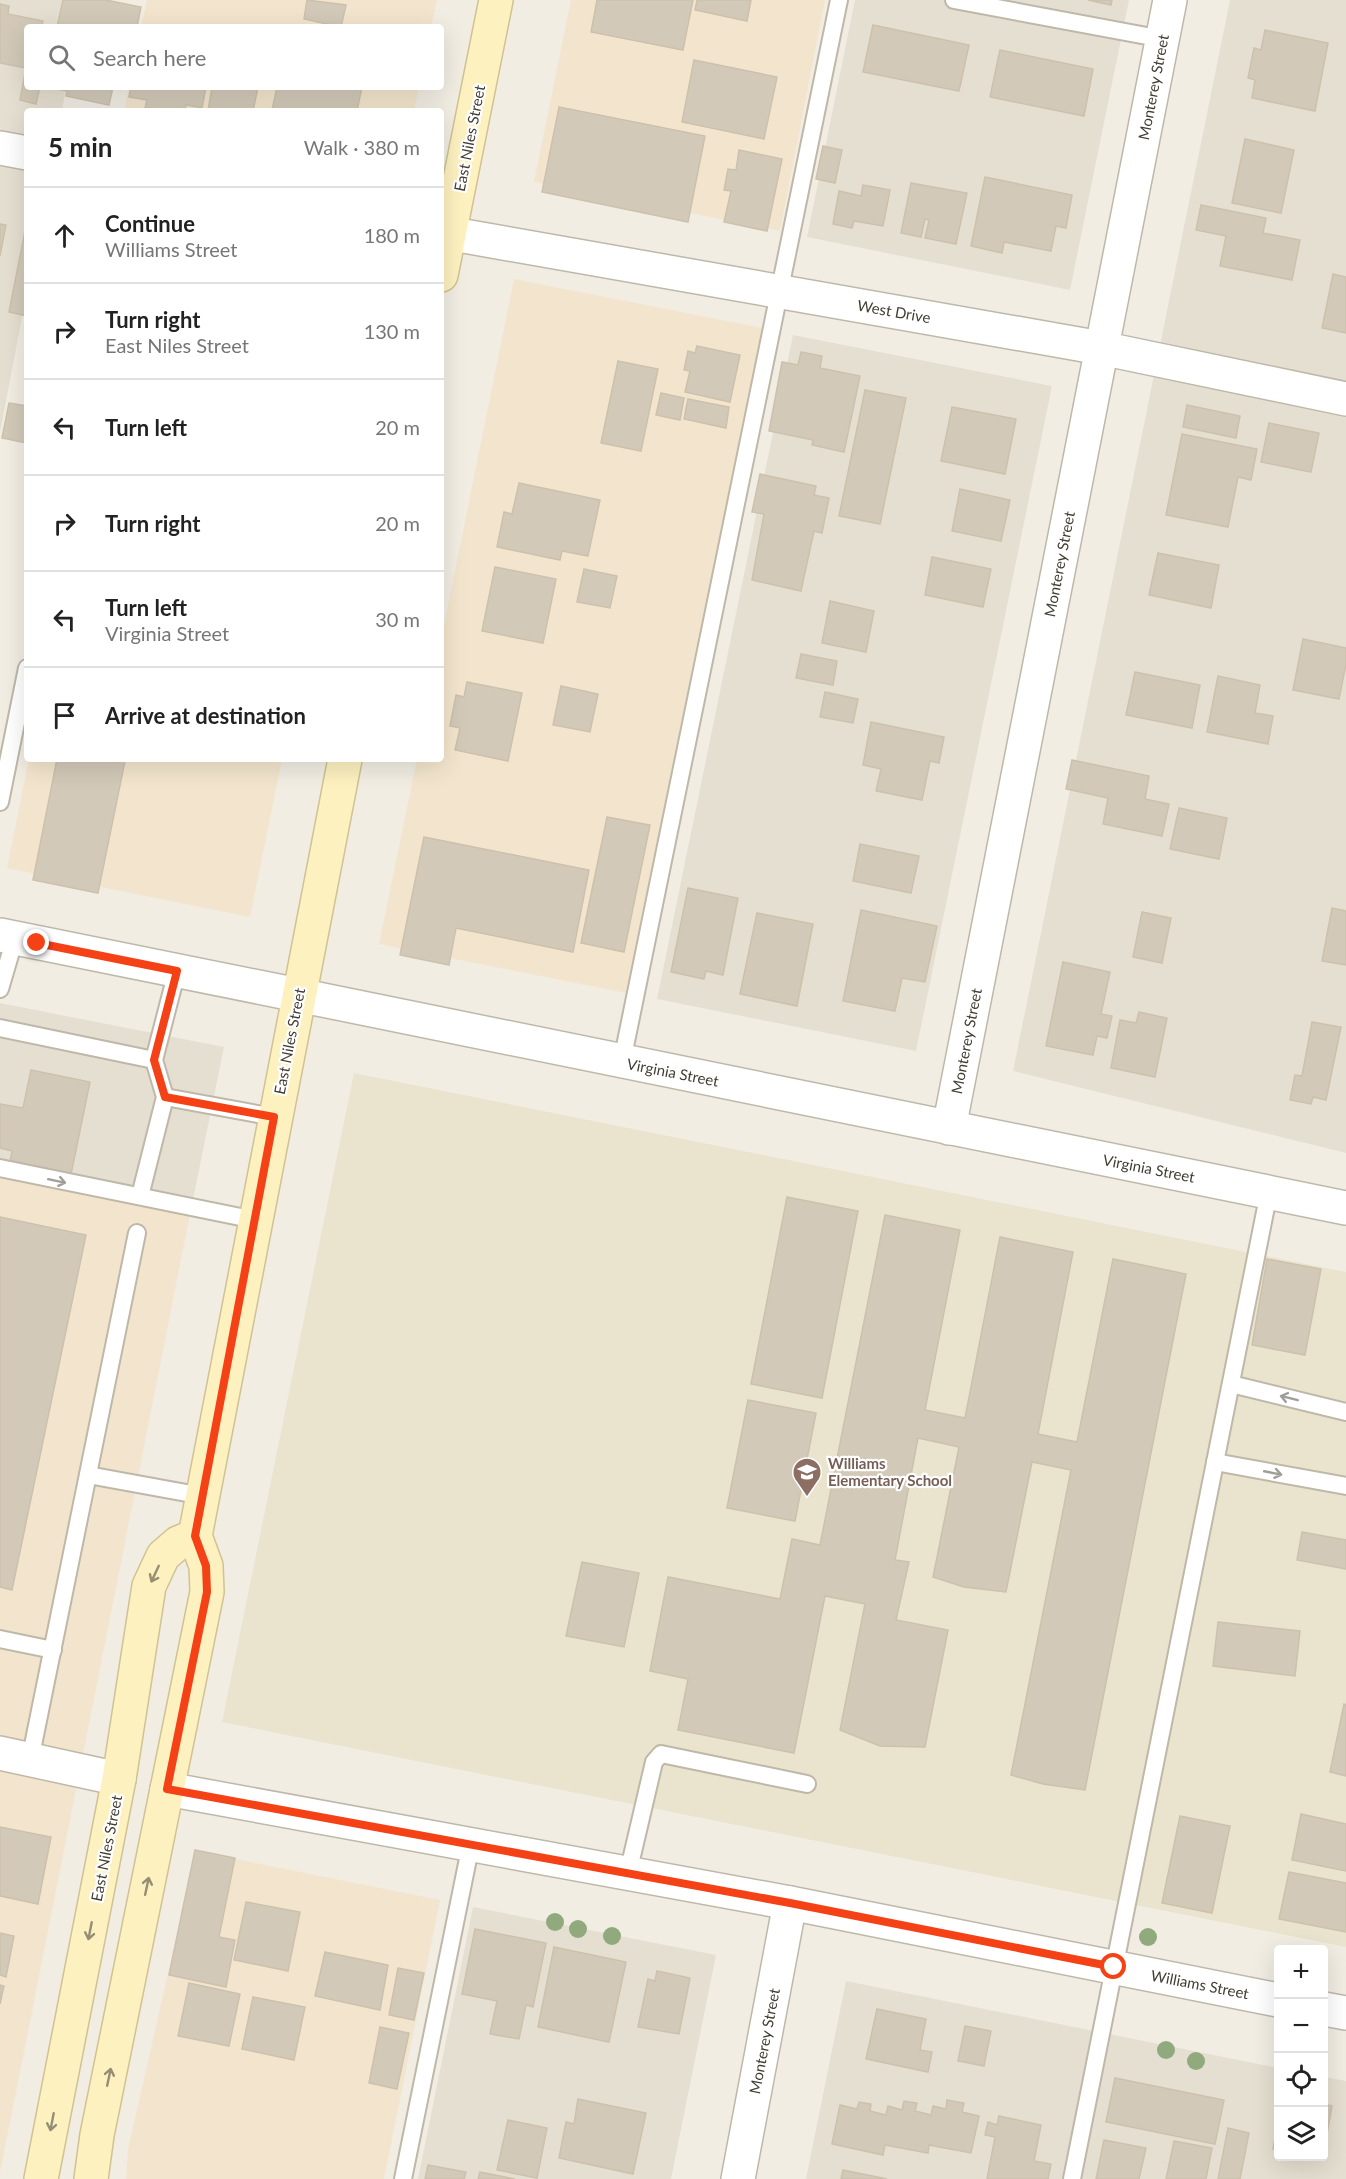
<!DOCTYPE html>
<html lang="en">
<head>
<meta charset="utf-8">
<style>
	body { margin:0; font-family:Lato,sans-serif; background:#f6f6f6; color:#222 }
	.controls { position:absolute; right:18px; bottom:18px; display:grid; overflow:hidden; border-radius:6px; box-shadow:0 6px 24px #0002 }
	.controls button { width:54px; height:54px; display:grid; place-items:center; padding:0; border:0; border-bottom:2px solid #e0e0e0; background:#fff; color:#222; font:30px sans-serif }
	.stop { position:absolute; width:18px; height:18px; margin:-14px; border:4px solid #f54116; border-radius:50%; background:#fff }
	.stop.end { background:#f54116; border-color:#fff; box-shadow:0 2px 6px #0008 }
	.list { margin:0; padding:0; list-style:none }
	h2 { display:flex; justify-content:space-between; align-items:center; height:78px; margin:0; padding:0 24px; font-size:26px }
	h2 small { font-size:20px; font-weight:400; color:#767676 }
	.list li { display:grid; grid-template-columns:39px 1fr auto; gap:18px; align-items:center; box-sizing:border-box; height:96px; padding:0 24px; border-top:2px solid #e0e0e0 }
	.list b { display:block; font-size:22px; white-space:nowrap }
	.list p { margin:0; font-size:20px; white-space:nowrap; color:#767676 }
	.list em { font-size:20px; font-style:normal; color:#767676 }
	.icon { flex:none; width:33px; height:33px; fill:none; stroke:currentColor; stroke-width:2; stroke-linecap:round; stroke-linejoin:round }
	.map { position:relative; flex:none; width:1346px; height:2179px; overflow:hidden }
	.search { position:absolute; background:#fff; box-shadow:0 6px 24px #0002; left:24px; top:24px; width:420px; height:66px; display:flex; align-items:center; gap:15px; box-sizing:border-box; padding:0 21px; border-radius:6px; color:#767676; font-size:22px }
	.panel { position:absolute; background:#fff; box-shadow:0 6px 24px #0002; left:24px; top:108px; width:420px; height:654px; border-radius:6px }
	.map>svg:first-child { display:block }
	.residential { fill:#e5dfd1 }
	.commercial { fill:#f3e5cd }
	.education { fill:#eae3cd }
	.building { fill:#d2c9b8; stroke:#cdc1ac; stroke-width:1.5 }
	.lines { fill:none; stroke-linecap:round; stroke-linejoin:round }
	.service-casing { stroke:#bfb8a9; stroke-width:20 }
	.minor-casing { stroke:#bfb8a9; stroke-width:36 }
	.tertiary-casing { stroke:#bfb8a9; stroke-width:36 }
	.secondary-casing { stroke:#d0c293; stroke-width:36 }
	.service { stroke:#fff; stroke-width:16 }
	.minor { stroke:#fff; stroke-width:33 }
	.tertiary { stroke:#fff; stroke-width:33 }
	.secondary { stroke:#fdf1c0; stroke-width:33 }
	.tree { fill:#90a97d }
	.oneway { stroke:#a09e99 }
	.oneway2 { stroke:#968e72 }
	.route { stroke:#f54116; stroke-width:8 }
	.labels { text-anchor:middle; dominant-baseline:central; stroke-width:4.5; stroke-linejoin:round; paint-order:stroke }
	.street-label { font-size:15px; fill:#423d33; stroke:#fff }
	.education-label { font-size:15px; font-weight:bold; fill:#785e54; stroke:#fff; text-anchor:start }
</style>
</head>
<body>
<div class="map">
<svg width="1346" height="2179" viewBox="0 0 1346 2179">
	<rect width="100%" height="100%" fill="#f1ede3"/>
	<g class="residential">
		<polygon points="0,0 83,0 78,27 27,27 27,87 66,87 62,111 27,111 27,291 0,432"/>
		<polygon points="855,0 1129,0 1070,290 807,237"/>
		<polygon points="1230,0 1346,0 1346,1153 1013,1071"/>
		<polygon points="793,335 1052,386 916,1051 657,999"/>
		<polygon points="0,1003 224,1047 191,1209 0,1171"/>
		<polygon points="473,1907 716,1955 671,2179 418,2179"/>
		<polygon points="846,1981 1278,2068 1278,2156 1324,2156 1324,2077 1346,2081 1346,2179 806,2179"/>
	</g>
	<g class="commercial">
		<polygon points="147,0 437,0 431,27 141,27"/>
		<polygon points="571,0 825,0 780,231 534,182"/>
		<polygon points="129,87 419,87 414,111 124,111"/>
		<polygon points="514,279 762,328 626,993 379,944 417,759 441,759 441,640"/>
		<polygon points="29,759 282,759 250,917 7,868"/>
		<polygon points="0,1171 191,1209 0,2173"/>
		<polygon points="196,1851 440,1900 384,2179 126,2179 128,2149"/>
	</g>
	<polygon class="education" points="354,1073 1346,1272 1346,1947 222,1722"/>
	<g class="building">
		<polygon points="63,0 106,0 141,7 137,27 57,27"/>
		<polygon points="307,0 346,5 341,27 304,19"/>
		<polygon points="597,0 693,0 683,50 591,32"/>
		<polygon points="697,0 751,0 747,21 695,10"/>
		<polygon points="1088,0 1112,0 1111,5"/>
		<polygon points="0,4 9,6 8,14 43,21 42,27 27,27 27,87 40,87 36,104 20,100 26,68 0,63"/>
		<polygon points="873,25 969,45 959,91 863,72"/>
		<polygon points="1265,30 1328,43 1315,111 1252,98 1255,80 1248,78 1254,48 1261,50"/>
		<polygon points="1000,50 1093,69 1084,116 990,97"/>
		<polygon points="694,60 777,77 764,139 682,122"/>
		<polygon points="48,87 113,87 109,105 66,96 67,91"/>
		<polygon points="131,87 206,87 202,108 186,105 185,111 145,108 147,100 129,97"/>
		<polygon points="212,87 258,87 253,111 208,111"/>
		<polygon points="277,87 362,87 357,111 272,110"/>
		<polygon points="559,107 705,136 688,222 542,192"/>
		<polygon points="1245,139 1294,150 1281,213 1232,203"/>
		<polygon points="823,146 842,150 835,183 816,179"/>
		<polygon points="739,150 782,159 767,231 724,222 731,191 724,190 728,169 736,170"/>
		<polygon points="985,177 1072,195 1066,228 1056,226 1051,251 1004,242 1002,253 971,246"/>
		<polygon points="911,183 967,193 956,244 925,238 929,220 925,219 921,237 901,233"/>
		<polygon points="863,185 890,190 883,226 854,221 852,228 833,224 839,191 861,196"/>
		<polygon points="1201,205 1266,218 1263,233 1300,240 1292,280 1220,266 1226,236 1196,230"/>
		<polygon points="27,221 27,316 9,312"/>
		<polygon points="0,224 6,225 0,256"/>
		<polygon points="1333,274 1346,277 1346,333 1322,328"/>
		<polygon points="697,346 740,355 730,402 685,392 690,371 684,370 688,351 695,353"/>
		<polygon points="801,352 822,356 820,368 860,376 844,452 812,445 813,440 769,431 782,362 798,365"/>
		<polygon points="618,361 658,369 641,451 601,443"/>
		<polygon points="865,390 906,398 880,524 839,516"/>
		<polygon points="661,393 684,398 680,420 656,415"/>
		<polygon points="688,399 729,407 726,428 684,419"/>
		<polygon points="9,403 27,406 27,443 2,438"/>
		<polygon points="1187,405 1240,416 1236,438 1183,427"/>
		<polygon points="952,407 1016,419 1005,474 941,461"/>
		<polygon points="1269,423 1319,433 1311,472 1261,462"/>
		<polygon points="1182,434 1257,449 1251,480 1238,477 1228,527 1166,515"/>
		<polygon points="760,474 816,486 814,495 829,498 822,533 814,531 801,591 752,580 764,514 752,512"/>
		<polygon points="519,483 600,500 588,556 562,551 560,560 497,547 504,512 512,514"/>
		<polygon points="960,489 1010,500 1001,541 952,531"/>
		<polygon points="1158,553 1219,565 1211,608 1149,595"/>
		<polygon points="932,557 991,569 983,607 925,595"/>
		<polygon points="495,567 556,579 543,643 482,631"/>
		<polygon points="584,569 617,576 610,608 577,602"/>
		<polygon points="830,601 874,611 866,652 822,643"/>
		<polygon points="1303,639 1346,648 1346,664 1339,699 1293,690"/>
		<polygon points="801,654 837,661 833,685 796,678"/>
		<polygon points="1135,672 1200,685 1192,728 1126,715"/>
		<polygon points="1218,676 1260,685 1255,713 1273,716 1268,744 1207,732"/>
		<polygon points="467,682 522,693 508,761 455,750 460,728 450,726 456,695 464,697"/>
		<polygon points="561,686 598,694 590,732 553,725"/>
		<polygon points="825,692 858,699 853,723 820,717"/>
		<polygon points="871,722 944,737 939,763 930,761 922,800 876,791 881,769 863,765"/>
		<polygon points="57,759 125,761 98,893 33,880"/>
		<polygon points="1072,760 1149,776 1145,799 1169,804 1162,836 1103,824 1108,798 1066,789"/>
		<polygon points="1179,808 1227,818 1219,859 1170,849"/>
		<polygon points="607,817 650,825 624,952 581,943"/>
		<polygon points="424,837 589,870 573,952 456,928 449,965 400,955"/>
		<polygon points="860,844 919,856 911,893 853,881"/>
		<polygon points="688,888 738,898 723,975 706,971 704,979 671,972"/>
		<polygon points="1332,908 1346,911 1346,965 1322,961"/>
		<polygon points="861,910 937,926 925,982 902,978 895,1011 843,1001"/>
		<polygon points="1142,912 1171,918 1162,963 1133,957"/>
		<polygon points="757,913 813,924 797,1006 740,994"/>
		<polygon points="1063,962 1110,972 1101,1014 1112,1016 1107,1038 1097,1036 1093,1055 1046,1046"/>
		<polygon points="1139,1012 1167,1018 1155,1077 1111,1068 1120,1020 1136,1023"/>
		<polygon points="1312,1022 1341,1027 1326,1100 1313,1097 1311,1104 1290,1100 1295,1075 1302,1076"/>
		<polygon points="31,1070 90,1082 70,1179 9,1167 12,1151 0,1148 0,1104 23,1108"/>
		<polygon points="787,1197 858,1211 822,1398 751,1384"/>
		<polygon points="885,1215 960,1230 925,1410 965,1418 1000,1237 1073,1252 1038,1434 1077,1442 1113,1259 1186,1274 1085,1790 1043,1784 1011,1775 1071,1470 1032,1462 1006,1592 964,1587 933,1577 959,1447 918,1438 895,1560 909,1562 896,1620 948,1630 925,1747 880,1746 840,1730 865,1604 825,1596 794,1753 678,1730 688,1679 650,1671 668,1577 780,1599 792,1539 820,1545"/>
		<polygon points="0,1217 86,1235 12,1590 0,1587"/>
		<polygon points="1267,1259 1321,1269 1305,1355 1252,1345"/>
		<polygon points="748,1400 816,1413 795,1521 727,1508"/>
		<polygon points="1302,1532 1346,1540 1346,1569 1297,1560"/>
		<polygon points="582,1562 639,1573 624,1647 566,1636"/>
		<polygon points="1218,1622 1300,1631 1295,1676 1213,1666"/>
		<polygon points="1344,1704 1346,1705 1346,1776 1330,1772"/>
		<polygon points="1301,1814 1346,1824 1346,1871 1292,1860"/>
		<polygon points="1180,1816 1230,1826 1212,1913 1162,1903"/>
		<polygon points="0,1827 51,1837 38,1904 0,1896"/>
		<polygon points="195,1850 235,1858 219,1937 235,1940 226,1987 169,1975"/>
		<polygon points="1289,1872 1346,1883 1346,1932 1279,1919"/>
		<polygon points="246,1902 300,1912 288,1971 234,1960"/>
		<polygon points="475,1929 546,1943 533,2007 526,2005 519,2039 490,2034 497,2001 462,1994"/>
		<polygon points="0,1933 14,1936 6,1977 0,1975"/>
		<polygon points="554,1947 626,1962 609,2042 538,2027"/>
		<polygon points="325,1952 388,1965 380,2010 315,1996"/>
		<polygon points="398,1968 424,1973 414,2020 389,2015"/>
		<polygon points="657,1971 690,1978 679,2034 638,2027 648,1979 655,1981"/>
		<polygon points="189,1983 240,1994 229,2046 178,2036"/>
		<polygon points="0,1985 4,1986 0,2004"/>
		<polygon points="253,1997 305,2007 294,2060 242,2049"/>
		<polygon points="877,2009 926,2019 920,2050 932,2052 928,2072 866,2059"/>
		<polygon points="965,2026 991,2031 984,2066 958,2061"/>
		<polygon points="380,2027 409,2033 397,2089 369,2083"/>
		<polygon points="1115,2078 1224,2100 1215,2144 1106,2122"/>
		<polygon points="578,2099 646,2113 633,2174 559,2158 566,2122 574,2124"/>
		<polygon points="947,2100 964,2103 962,2112 979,2116 971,2153 929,2145 928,2153 885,2145 883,2155 832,2144 840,2105 857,2109 859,2102 871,2104 870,2111 886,2115 888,2106 902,2110 904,2101 917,2103 915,2111 931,2115 933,2106 946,2109"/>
		<polygon points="1324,2104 1332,2106 1324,2150"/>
		<polygon points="999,2116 1041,2125 1034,2161 1051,2164 1048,2179 987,2179 995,2137 985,2135 988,2122 997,2125"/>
		<polygon points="508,2120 547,2128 537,2178 497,2170"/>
		<polygon points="1278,2122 1278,2150 1273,2149"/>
		<polygon points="1228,2128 1249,2133 1240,2179 1218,2179"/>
		<polygon points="1104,2140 1146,2148 1139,2179 1096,2179"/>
		<polygon points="1174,2141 1212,2148 1206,2179 1166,2179"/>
		<polygon points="428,2165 466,2172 464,2179 425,2179"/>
		<polygon points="843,2170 887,2179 841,2179"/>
		<polygon points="480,2172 515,2179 478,2179"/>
	</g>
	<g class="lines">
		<g class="service-casing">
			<g id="service">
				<polyline points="954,0 1163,39"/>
				<polyline points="0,802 27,668"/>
				<polyline points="0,989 15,938"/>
				<polyline points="0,1028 154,1060"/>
				<polyline points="622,1061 839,0"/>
				<polyline points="165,1097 274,1117"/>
				<polyline points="0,1168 255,1220"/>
				<polyline points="140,1196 165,1097 154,1060 177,971"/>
				<polyline points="1231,1384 1346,1412"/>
				<polyline points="1215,1462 1346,1486"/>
				<polyline points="88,1475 203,1496"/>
				<polyline points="0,1639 53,1650"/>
				<polyline points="30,1760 137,1233"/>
				<polyline points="628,1873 654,1762 661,1754 807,1784"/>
				<polyline points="403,2179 471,1844"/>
				<polyline points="1072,2179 1269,1192"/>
			</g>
		</g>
		<g class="minor-casing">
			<g id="minor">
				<polyline points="0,148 27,153"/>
				<polyline points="441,232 1101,348 1346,399"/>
				<polyline points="0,935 298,995"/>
				<polyline points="949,1128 1170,0"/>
				<polyline points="0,1753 119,1779"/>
				<polyline points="167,1789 790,1903 1278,2000"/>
				<polyline points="1324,2009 1346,2013"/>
				<polyline points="738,2179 790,1903"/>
			</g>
		</g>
		<g class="tertiary-casing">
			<polyline id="tertiary" points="298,995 1346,1208"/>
		</g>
		<g class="secondary-casing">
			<g id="secondary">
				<polyline points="441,275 496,0"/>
				<polyline points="41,2179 119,1779 149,1586 163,1556 178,1543 195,1536"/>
				<polyline points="91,2179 97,2135 207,1592 206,1566 195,1536 345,759"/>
			</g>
		</g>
		<use href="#service" class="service"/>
		<use href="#minor" class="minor"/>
		<use href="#tertiary" class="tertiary"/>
		<use href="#secondary" class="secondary"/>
	</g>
	<g class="tree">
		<circle cx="555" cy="1922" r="9"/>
		<circle cx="578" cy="1929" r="9"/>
		<circle cx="612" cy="1936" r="9"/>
		<circle cx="1148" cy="1937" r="9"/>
		<circle cx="1166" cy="2050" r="9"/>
		<circle cx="1196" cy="2061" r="9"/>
	</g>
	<defs><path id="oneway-shaft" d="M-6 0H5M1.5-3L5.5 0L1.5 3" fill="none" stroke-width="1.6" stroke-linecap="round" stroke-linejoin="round" transform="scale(1.5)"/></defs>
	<g class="oneway">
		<use href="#oneway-shaft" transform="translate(57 1181) rotate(12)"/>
		<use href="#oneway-shaft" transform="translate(1289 1398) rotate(-166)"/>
		<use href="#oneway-shaft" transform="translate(1273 1473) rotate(11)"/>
	</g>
	<g class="oneway2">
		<use href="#oneway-shaft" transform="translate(155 1574) rotate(115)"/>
		<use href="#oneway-shaft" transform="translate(147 1886) rotate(-78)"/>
		<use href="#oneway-shaft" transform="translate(90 1931) rotate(101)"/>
		<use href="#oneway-shaft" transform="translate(109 2077) rotate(-78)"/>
		<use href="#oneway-shaft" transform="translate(52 2122) rotate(101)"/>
	</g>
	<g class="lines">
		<polyline class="route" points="37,943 177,971 154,1060 165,1097 274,1117 195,1536 206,1566 207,1592 167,1789 790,1903 1114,1967"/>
	</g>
	<defs>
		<g id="school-pin" transform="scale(1.5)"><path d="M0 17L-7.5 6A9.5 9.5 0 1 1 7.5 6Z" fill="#8d6e63" stroke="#fff"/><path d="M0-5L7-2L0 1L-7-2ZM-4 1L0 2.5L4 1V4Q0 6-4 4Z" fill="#fff"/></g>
	</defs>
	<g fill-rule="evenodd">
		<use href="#school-pin" x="807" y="1472"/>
	</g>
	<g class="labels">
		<g class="street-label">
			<text transform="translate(1153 87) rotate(-79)">Monterey Street</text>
			<text transform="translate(469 138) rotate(-79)">East Niles Street</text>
			<text transform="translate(894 311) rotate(10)">West Drive</text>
			<text transform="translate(1059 564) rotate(-79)">Monterey Street</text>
			<text transform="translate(289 1041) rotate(-79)">East Niles Street</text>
			<text transform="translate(966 1041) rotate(-79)">Monterey Street</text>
			<text transform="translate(673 1072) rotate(11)">Virginia Street</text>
			<text transform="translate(1149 1168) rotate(11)">Virginia Street</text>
			<text transform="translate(106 1848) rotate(-79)">East Niles Street</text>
			<text transform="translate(1200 1984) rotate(11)">Williams Street</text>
			<text transform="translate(764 2041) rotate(-79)">Monterey Street</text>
		</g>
		<g class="education-label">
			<text x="828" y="1463">Williams<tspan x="828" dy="17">Elementary School</tspan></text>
		</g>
	</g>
</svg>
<div class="controls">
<button>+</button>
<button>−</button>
<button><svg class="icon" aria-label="locate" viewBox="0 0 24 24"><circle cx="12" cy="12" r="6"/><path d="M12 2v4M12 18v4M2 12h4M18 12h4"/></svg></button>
<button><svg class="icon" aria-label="layers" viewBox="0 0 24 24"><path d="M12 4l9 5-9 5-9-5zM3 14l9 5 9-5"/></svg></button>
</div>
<div class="stop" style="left:1114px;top:1967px"></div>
<div class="stop end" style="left:37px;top:943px"></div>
<div class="search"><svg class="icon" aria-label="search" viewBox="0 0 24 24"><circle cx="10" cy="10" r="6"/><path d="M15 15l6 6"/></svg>Search here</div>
<section class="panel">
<h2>5 min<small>Walk · 380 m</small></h2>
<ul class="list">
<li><svg class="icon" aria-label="ahead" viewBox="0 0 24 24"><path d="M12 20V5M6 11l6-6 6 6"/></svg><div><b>Continue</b><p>Williams Street</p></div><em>180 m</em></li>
<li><svg class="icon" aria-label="right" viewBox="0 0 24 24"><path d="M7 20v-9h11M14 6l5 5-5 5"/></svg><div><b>Turn right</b><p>East Niles Street</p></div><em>130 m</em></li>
<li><svg class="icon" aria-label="left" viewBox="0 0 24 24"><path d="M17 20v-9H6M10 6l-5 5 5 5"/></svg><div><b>Turn left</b></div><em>20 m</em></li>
<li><svg class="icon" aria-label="right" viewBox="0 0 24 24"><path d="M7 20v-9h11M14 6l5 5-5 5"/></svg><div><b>Turn right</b></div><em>20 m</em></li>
<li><svg class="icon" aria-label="left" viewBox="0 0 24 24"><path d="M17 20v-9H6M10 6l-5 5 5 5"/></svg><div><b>Turn left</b><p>Virginia Street</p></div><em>30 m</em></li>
<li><svg class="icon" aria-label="arrive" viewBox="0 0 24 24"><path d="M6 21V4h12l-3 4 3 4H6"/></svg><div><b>Arrive at destination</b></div></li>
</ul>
</section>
</div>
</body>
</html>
